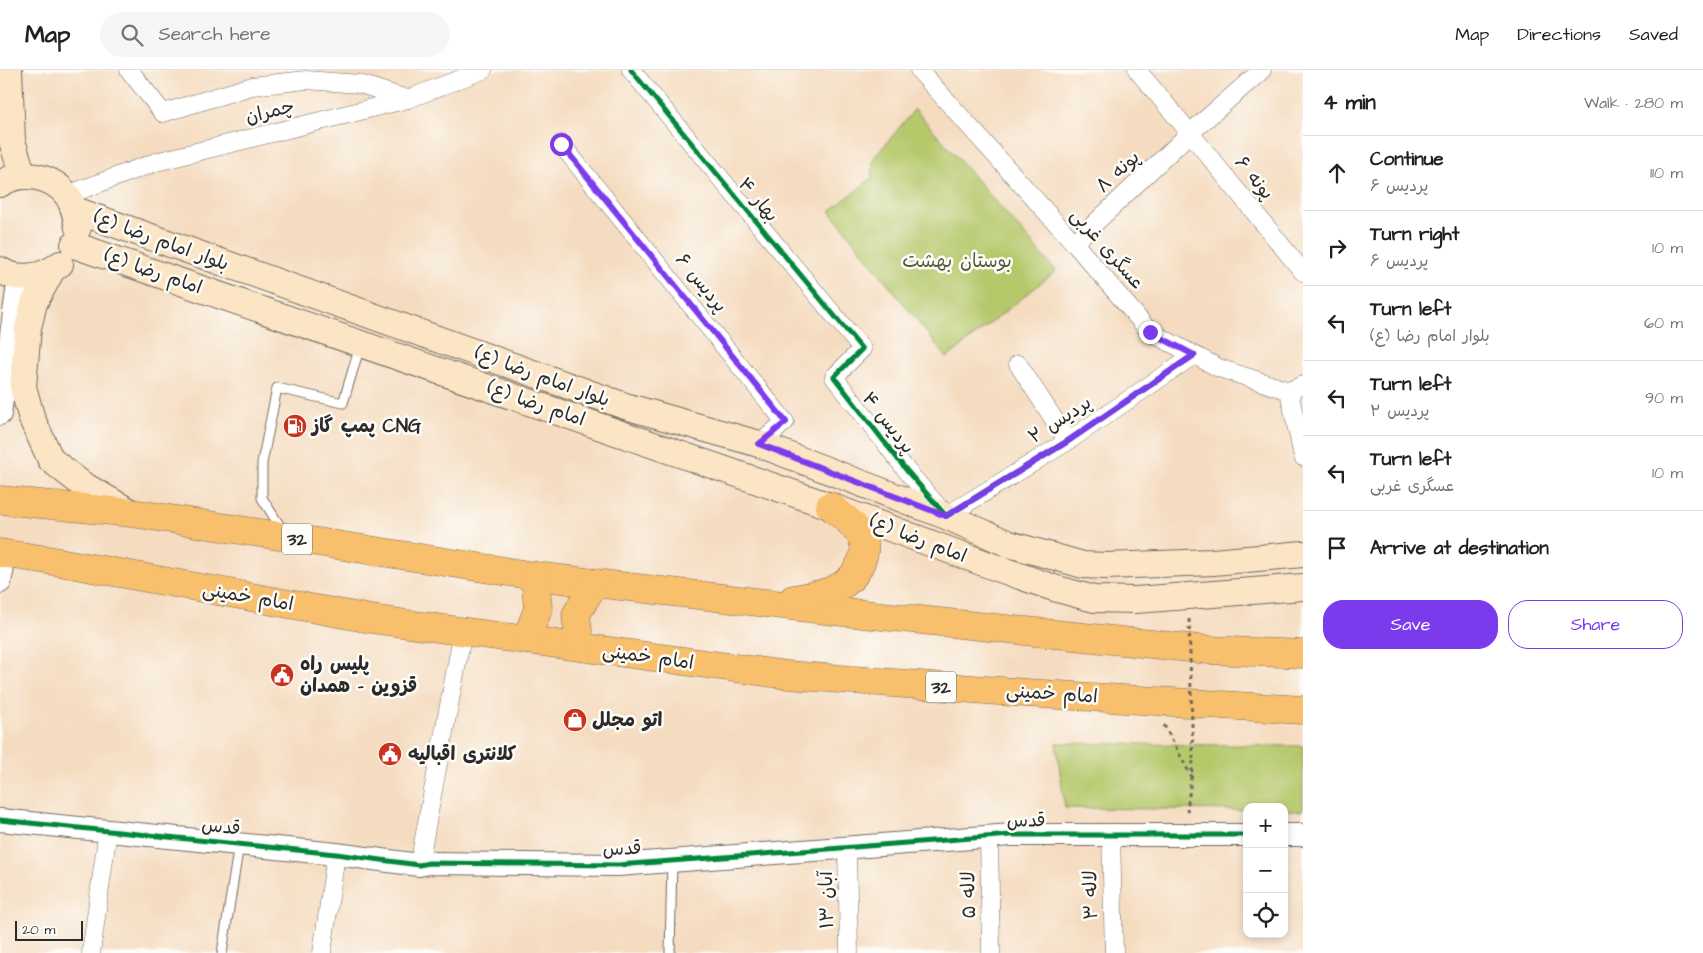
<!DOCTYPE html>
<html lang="en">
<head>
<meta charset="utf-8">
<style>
	body { margin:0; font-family:"Architects Daughter","Playpen Sans Arabic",sans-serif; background:#f6f6f6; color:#202124 }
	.controls { position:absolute; right:15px; bottom:15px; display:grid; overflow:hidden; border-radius:10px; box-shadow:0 2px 8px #0003 }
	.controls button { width:45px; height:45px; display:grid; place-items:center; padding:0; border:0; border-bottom:1px solid #e0e0e0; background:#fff; color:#202124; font:25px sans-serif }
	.scale { position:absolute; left:15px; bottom:12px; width:68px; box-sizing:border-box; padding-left:5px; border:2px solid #2b2b2b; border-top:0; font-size:14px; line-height:18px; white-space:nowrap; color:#2b2b2b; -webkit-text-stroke:4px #fdfcf7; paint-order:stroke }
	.stop { position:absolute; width:15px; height:15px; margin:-11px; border:4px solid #7c3aed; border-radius:50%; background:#fff }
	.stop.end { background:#7c3aed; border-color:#fff; box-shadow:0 1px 5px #0008 }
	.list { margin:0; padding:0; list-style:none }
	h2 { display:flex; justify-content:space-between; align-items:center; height:65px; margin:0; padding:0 20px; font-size:21px }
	h2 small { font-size:16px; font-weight:400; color:#757577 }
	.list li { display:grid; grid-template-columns:32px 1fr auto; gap:15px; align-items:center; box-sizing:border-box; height:75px; padding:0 20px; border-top:1px solid #e0e0e0 }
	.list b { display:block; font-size:19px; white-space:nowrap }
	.list p { margin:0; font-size:16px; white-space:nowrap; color:#757577 }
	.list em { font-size:16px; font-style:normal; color:#757577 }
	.actions { display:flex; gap:10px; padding:15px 20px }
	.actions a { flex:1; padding:11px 0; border:1px solid #7c3aed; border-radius:20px; text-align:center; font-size:18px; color:#7c3aed }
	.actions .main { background:#7c3aed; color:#fff }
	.icon { flex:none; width:28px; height:28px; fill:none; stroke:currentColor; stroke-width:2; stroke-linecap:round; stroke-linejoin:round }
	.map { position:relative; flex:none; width:1303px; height:883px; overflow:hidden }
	header { display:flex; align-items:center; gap:30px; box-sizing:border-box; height:70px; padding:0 25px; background:#fff; border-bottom:1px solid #e0e0e0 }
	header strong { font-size:24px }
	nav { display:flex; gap:28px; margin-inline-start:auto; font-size:18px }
	.search { width:350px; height:45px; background:#f6f6f6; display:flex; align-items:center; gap:12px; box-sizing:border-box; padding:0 18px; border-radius:28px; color:#757577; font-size:19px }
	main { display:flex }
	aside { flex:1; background:#fff }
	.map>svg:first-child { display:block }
	.park { fill:#b5c86b; stroke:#707a4b }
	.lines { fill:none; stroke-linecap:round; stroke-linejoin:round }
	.service-casing { stroke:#72695f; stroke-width:11 }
	.minor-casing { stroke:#72695f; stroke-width:19 }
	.tertiary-casing { stroke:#72695f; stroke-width:24 }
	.secondary-casing { stroke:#72695f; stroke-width:28 }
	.trunk-casing { stroke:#72695f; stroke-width:29 }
	.path { stroke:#72695f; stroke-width:3; stroke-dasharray:4 4; stroke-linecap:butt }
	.service { stroke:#fff; stroke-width:9 }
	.minor { stroke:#fff; stroke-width:18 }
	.tertiary { stroke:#fff; stroke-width:22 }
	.secondary { stroke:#fce5c4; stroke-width:26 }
	.trunk { stroke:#f8bf6c; stroke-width:28 }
	.path-bridge { stroke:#72695f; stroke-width:3; stroke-dasharray:4 4; stroke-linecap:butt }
	.cycleway-casing { stroke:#fdfcf7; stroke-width:8 }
	.cycleway { stroke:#00873e; stroke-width:5 }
	.route { stroke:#7c3aed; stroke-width:6 }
	.labels { text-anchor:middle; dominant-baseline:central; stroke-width:5; stroke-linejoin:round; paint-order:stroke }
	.shield { fill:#fdfcf7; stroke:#6a6a68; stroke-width:1 }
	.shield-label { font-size:18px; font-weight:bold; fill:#2b2b2b }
	.street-label { font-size:19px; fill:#2b2b2b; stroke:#fdfcf7 }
	.park-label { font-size:19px; fill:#545a3e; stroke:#fdfcf7 }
	.poi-label { font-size:19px; font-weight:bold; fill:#2b2b2b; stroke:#fdfcf7; text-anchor:start }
</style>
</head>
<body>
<header>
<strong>Map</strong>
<div class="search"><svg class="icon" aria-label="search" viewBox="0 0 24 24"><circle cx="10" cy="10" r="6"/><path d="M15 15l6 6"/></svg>Search here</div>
<nav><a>Map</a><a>Directions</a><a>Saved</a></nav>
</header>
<main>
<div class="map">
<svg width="1303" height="883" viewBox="0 0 1303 883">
	<rect width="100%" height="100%" fill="#fdfcf7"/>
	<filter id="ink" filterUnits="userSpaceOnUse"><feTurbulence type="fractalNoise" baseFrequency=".02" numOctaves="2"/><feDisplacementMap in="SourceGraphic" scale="10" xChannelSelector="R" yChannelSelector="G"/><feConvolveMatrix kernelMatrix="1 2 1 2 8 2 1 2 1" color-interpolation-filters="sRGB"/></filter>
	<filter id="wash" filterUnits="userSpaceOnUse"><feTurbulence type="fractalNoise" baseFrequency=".0096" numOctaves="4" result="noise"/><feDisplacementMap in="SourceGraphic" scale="20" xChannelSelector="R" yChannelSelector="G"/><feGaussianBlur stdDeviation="1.12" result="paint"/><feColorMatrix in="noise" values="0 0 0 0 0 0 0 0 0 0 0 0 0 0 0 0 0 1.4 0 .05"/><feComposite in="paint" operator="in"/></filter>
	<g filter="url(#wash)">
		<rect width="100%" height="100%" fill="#f5dcc0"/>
		<g class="park">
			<polygon points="915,39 1056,201 947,288 830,141 872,108 873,89"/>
			<polygon points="1056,673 1303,676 1303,741 1284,740 1284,737 1247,737 1247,740 1065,738"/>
		</g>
	</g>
	<g filter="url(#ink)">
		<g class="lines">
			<g class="service-casing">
				<g id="service">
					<polyline points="283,461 262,428 262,393 277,318 343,333 360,276"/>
					<polyline points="222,883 239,774"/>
					<polyline points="670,883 672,791"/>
				</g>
			</g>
			<g class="minor-casing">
				<g id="minor">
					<polyline points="129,0 163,43 252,16 306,10 360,14 407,29"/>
					<polyline points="631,0 862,279 834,307 907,401 946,446 1068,371 1194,285"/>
					<polyline points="919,0 1074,173 1150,262 1219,298 1289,321 1303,315"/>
					<polyline points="1137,0 1190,63 1303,202"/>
					<polyline points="561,74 785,352 759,374"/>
					<polyline points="67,125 156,92 408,29 483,0"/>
					<polyline points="1074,173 1190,63 1262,0"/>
					<polyline points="1018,294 1068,371"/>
					<polyline points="1289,321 1303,387"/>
					<polyline points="1111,765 1114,883"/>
					<polyline points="989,767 991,883"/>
					<polyline points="847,777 849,883"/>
					<polyline points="419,795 463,561"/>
					<polyline points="91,883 108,760"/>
					<polyline points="322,883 336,784"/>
				</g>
			</g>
			<g class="tertiary-casing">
				<g id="tertiary">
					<polyline points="0,344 19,207"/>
					<polyline points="0,512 6,483"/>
					<polyline points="0,750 336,784 419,795 429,793 618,795 1011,765 1247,765"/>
					<polyline points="1284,765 1303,765"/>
				</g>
			</g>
			<g class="secondary-casing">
				<g id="secondary">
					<polyline points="9,0 12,71 23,106"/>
					<path d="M0,114C21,100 51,105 67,125C74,135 76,146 78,158"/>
					<polyline points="75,140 625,336 759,374 946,446 1009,474 1083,495 1106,496 1213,492 1303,484"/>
					<polyline points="74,175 830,436 997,498 1054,518 1094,529 1136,530 1303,517"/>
					<path d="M0,200C18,212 44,207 60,194"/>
					<polyline points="52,200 34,233 28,258 23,317 32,349 51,390 83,415 132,443"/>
				</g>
			</g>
			<g class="trunk-casing">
				<g id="trunk">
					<polyline points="0,430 132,443 535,506 834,541 1209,580 1303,584"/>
					<polyline points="0,483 48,490 371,549 787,605 1026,623 1303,640"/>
					<path d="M793,529C820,525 850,521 861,492C865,482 866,476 861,466C854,453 841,445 830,436"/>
					<polyline points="526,570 538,539 535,506"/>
					<polyline points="580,577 576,545 594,513"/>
				</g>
			</g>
			<g class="path">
				<polyline points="1164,655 1192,708"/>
				<polyline points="1187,742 1193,691"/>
			</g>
			<use href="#service" class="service"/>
			<use href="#minor" class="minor"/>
			<use href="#tertiary" class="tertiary"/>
			<use href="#secondary" class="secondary"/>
			<use href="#trunk" class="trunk"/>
			<polyline class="path-bridge" points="1189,549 1193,691"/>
			<g class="cycleway-casing">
				<g id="cycleway">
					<polyline points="631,0 862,279 834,307 907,401 946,446 1068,371 1194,285"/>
					<polyline points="0,750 336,784 419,795 429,793 618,795 1011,765 1247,765"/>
				</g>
			</g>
			<use href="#cycleway" class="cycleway"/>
		</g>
	</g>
	<g class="lines" filter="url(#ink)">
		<polyline class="route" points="561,74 786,352 759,374 946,446 1068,371 1194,285 1150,262"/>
	</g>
	<defs>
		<g id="fuel-disc" transform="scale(1.25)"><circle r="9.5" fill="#c8321e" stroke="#fdfcf7"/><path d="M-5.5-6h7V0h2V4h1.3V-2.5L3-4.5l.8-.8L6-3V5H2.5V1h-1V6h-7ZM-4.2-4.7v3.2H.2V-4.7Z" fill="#fff"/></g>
		<g id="civic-disc" transform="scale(1.25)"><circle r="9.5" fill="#c8321e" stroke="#fdfcf7"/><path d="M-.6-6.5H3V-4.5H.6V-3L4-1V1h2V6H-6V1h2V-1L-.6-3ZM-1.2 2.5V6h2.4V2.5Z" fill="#fff"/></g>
		<g id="shop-disc" transform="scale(1.25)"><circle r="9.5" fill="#c8321e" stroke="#fdfcf7"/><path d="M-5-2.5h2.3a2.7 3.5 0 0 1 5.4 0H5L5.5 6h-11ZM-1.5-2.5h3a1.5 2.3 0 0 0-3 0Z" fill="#fff"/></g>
	</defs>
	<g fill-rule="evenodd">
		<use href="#fuel-disc" x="295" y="356"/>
		<use href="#civic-disc" x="282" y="605"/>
		<use href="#shop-disc" x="575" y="650"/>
		<use href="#civic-disc" x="390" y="684"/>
	</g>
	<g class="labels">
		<g class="shield">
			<rect x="282" y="453.5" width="30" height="31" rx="4"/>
			<rect x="926" y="601.5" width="30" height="31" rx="4"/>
		</g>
		<g class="shield-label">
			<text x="297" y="469">32</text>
			<text x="941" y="617">32</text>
		</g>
		<g class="street-label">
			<text transform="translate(270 42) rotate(-14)">چمران</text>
			<text transform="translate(1118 102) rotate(-43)">پونه ۸</text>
			<text transform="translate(1254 108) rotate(51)">پونه ۶</text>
			<text transform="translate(758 130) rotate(50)">بهار ۴</text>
			<text transform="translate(161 171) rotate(20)">بلوار امام رضا (ع)</text>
			<text transform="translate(1107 179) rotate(49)">عسگری غربی</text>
			<text transform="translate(153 202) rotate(19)">امام رضا (ع)</text>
			<text transform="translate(701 213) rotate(51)">پردیس ۶</text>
			<text transform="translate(542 307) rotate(20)">بلوار امام رضا (ع)</text>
			<text transform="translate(536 334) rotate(19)">امام رضا (ع)</text>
			<text transform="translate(1060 350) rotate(-33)">پردیس ۲</text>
			<text transform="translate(888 353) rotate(52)">پردیس ۴</text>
			<text transform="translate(918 469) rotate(21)">امام رضا (ع)</text>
			<text transform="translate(248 527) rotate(10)">امام خمینی</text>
			<text transform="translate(648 587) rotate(8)">امام خمینی</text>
			<text transform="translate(1052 624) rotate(4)">امام خمینی</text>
			<text transform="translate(1026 751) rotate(-1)">قدس</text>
			<text transform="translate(221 757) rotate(6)">قدس</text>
			<text transform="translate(622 779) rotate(-2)">قدس</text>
			<text transform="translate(969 825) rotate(-91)">لاله ۵</text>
			<text transform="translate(1091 825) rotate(-91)">لاله ۳</text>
			<text transform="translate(827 830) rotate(-91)">۱۳ آبان</text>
		</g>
		<g class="park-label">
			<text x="957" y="191">بوستان بهشت</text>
		</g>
		<g class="poi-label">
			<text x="312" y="356">پمپ گاز CNG</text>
			<text x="300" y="594">پلیس راه<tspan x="300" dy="22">قزوین - همدان</tspan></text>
			<text x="592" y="650">اتو مجلل</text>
			<text x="408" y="684">کلانتری اقبالیه</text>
		</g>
	</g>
</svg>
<div class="controls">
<button>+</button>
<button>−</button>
<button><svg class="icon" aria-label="locate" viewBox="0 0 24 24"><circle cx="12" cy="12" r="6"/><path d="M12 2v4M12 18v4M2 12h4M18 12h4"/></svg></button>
</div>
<div class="scale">20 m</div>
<div class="stop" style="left:561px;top:74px"></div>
<div class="stop end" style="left:1150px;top:262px"></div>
</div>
<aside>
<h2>4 min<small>Walk · 280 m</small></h2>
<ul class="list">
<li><svg class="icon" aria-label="ahead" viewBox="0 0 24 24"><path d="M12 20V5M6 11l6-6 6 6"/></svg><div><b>Continue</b><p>پردیس ۶</p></div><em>110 m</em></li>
<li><svg class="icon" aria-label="right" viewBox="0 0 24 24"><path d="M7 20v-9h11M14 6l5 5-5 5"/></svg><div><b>Turn right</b><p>پردیس ۶</p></div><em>10 m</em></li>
<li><svg class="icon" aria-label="left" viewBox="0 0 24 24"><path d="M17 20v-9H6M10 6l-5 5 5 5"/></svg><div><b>Turn left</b><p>بلوار امام رضا (ع)</p></div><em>60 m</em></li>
<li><svg class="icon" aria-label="left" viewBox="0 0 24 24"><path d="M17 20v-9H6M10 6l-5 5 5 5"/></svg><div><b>Turn left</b><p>پردیس ۲</p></div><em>90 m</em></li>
<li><svg class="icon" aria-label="left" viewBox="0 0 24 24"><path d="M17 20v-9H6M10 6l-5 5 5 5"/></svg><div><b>Turn left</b><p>عسگری غربی</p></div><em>10 m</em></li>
<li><svg class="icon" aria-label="arrive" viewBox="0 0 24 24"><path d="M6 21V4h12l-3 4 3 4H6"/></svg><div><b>Arrive at destination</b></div></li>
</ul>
<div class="actions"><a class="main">Save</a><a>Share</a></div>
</aside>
</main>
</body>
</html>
